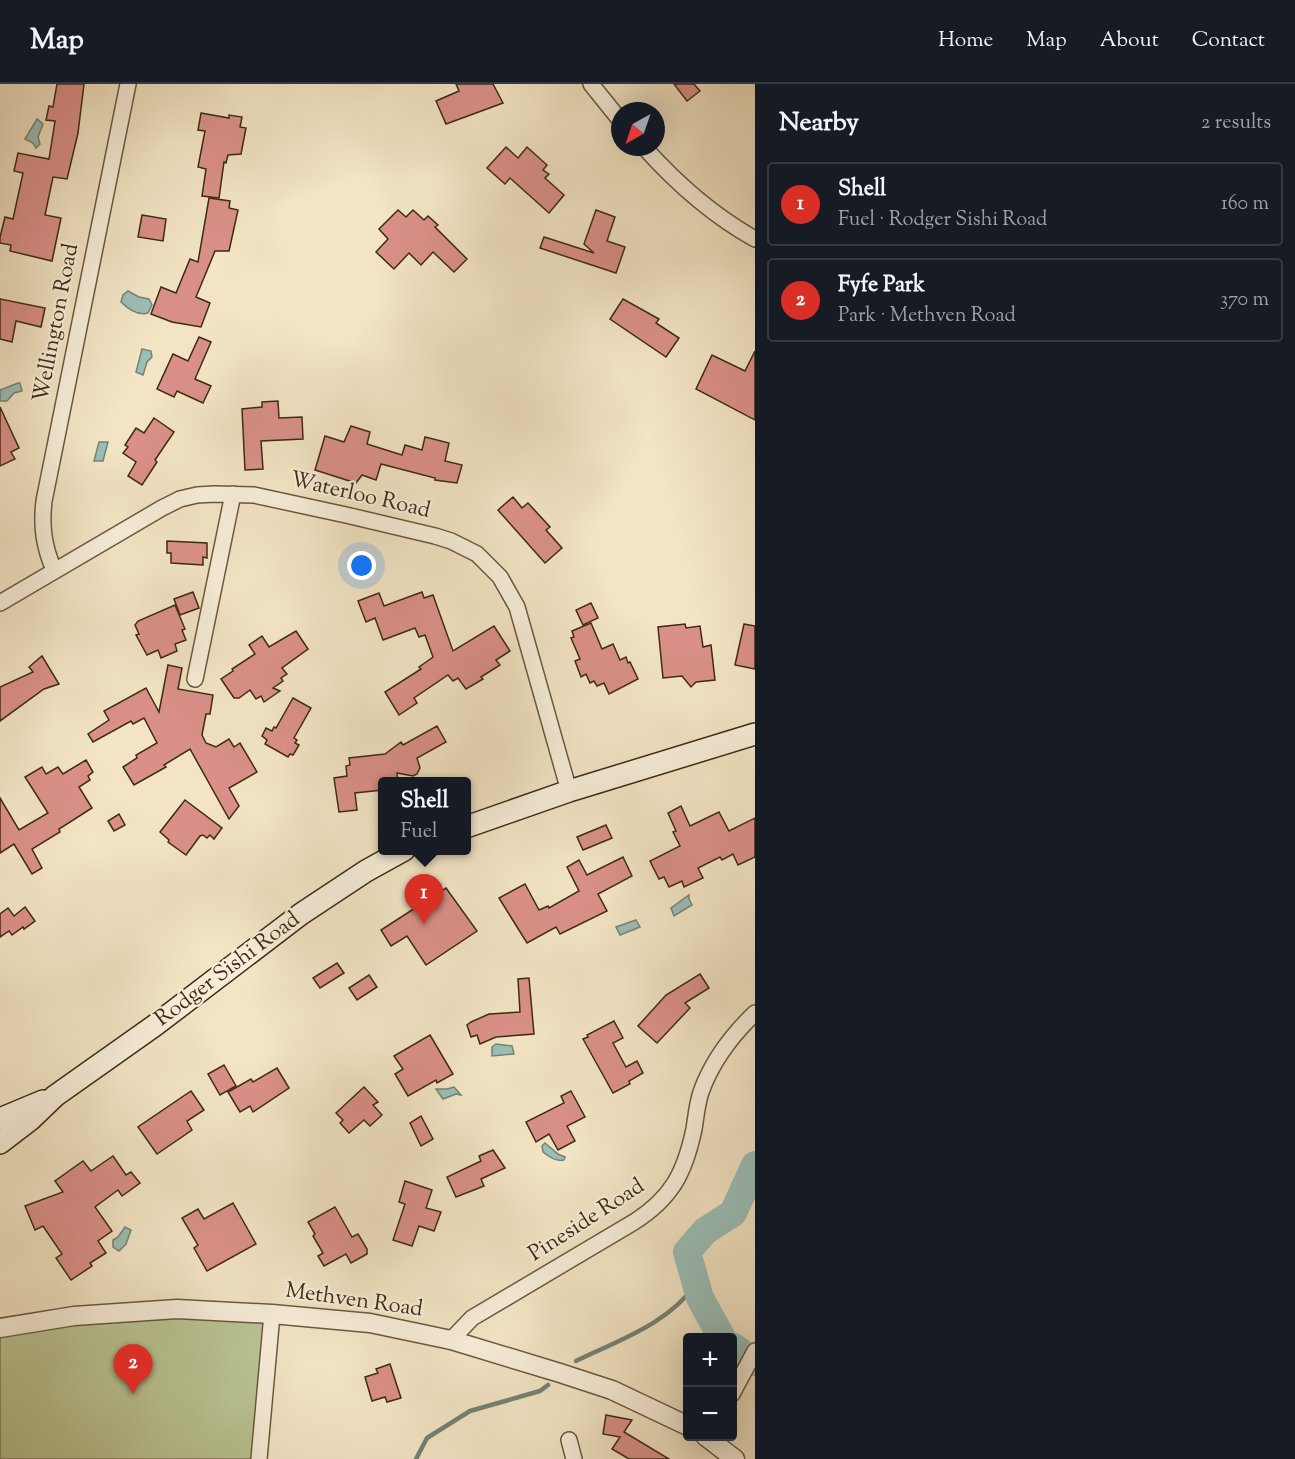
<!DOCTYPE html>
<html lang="en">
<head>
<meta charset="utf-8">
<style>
	body { margin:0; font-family:"Sorts Mill Goudy",serif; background:#20242c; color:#f1f3f6 }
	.controls { position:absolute; right:18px; bottom:18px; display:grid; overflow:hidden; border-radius:6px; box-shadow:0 6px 24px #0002 }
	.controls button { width:54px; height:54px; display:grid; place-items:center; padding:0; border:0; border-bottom:2px solid #363941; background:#171b24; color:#f1f3f6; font:30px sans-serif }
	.compass { position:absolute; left:611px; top:18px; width:54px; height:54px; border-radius:50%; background:#171b24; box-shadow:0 6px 24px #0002; rotate:220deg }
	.you { position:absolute; left:362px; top:482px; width:21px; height:21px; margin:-15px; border:4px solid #fff; border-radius:50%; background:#1a73e8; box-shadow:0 0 0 9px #1a73e833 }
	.badge { display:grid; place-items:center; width:39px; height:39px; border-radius:50%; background:#d93025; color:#fff; font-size:20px; font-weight:700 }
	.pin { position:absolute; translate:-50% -50px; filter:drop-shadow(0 2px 3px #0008) }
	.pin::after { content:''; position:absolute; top:32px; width:21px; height:18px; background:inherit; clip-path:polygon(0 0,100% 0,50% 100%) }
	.popup { position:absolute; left:378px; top:693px; width:93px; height:78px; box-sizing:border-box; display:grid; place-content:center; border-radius:6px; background:#171b24; filter:drop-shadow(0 2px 4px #0005); font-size:20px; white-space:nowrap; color:#9ea1a6 }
	.popup b { font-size:22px; color:#f1f3f6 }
	.popup::after { content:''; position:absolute; left:50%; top:100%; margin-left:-12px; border:12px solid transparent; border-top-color:#171b24 }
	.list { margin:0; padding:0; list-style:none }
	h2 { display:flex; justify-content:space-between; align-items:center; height:78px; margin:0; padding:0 24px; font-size:26px }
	h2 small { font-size:20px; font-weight:400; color:#9ea1a6 }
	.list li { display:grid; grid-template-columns:39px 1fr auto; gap:18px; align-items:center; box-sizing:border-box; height:84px; margin:0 12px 12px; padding:0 12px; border:2px solid #363941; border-radius:6px }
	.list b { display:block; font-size:22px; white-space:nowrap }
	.list p { margin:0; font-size:20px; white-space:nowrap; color:#9ea1a6 }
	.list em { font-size:20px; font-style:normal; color:#9ea1a6 }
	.map { position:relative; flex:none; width:755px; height:1375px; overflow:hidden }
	header { display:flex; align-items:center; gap:36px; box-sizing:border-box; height:84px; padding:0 30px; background:#171b24; border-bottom:2px solid #363941 }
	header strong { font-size:28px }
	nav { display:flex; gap:33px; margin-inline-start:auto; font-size:21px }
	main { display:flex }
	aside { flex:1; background:#171b24 }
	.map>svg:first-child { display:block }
	.green { fill:#bac494; stroke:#7b7853; stroke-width:1.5 }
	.water { fill:#9bbeb7; stroke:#758375; stroke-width:1.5 }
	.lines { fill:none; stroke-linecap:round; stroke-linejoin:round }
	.stream { stroke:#758375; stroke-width:4.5 }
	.river { stroke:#9bbeb7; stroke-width:28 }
	.building { fill:#da9089; stroke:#3c2b12; stroke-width:1.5 }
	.minor-casing { stroke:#6a593e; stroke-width:18 }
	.tertiary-casing { stroke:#6a593e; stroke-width:21 }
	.secondary-casing { stroke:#3c2b12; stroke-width:24 }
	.minor { stroke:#f7edd9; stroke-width:15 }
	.tertiary { stroke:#f7edd9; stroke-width:18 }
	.secondary { stroke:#f7edd9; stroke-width:21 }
	.labels { text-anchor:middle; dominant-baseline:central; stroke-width:4.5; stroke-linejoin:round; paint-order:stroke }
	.street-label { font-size:22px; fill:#3c2b12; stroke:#f7edd9 }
</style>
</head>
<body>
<header>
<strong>Map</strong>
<nav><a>Home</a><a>Map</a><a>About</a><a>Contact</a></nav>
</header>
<main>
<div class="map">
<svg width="755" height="1375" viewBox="0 0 755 1375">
	<rect width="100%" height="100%" fill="#f2e4c4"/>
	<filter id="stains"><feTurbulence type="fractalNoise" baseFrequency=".00333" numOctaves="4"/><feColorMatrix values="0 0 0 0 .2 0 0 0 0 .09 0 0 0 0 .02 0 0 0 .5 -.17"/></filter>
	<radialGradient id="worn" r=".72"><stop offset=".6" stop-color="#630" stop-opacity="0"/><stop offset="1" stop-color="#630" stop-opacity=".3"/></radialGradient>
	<polygon class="green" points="89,1231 273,1231 261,1375 0,1375 0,1245"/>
	<g class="water">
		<polygon points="37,35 43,40 38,53 40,60 36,64 33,59 25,55"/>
		<path d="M128,207L139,213L149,215L152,221L148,229C137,232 128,225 121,218L123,211Z"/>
		<polygon points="142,265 151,267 152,273 147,278 143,291 136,288"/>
		<polygon points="18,299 20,299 22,307 14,309 7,317 0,317 0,306"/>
		<polygon points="99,358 108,358 103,377 94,377"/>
		<polygon points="689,811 689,815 692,821 674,832 671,824"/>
		<polygon points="636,836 640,843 620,851 616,843"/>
		<polygon points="496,960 512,962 514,970 492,972 492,963"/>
		<polygon points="454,1003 461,1011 456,1010 443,1015 436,1005 447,1005"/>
		<path d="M545,1059L558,1070L565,1073L564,1076C556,1078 549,1073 543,1068L542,1062Z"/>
		<polygon points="125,1143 131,1146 126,1160 119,1167 113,1163 113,1156 118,1153"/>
	</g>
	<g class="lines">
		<g class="stream">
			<path d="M576,1277C619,1256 668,1240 696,1200"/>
			<polyline points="416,1375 427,1354 470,1327 540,1307 548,1301"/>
		</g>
		<g class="river">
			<polyline points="722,1254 700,1214 687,1168 705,1147 733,1129 755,1081"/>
			<polyline points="732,1262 755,1278"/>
		</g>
	</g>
	<g class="building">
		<polygon points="57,0 84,0 78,49 67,95 53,93 45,131 61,134 52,177 10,167 11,161 0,159 0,153 5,133 13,135 23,89 14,87 18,69 49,75 55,37 46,36 49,22 53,23"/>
		<polygon points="456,0 493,0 503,19 446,40 436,17 459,7"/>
		<polygon points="674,0 694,0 700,7 687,17"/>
		<polygon points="201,29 229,34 229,31 242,33 240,43 246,44 241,70 228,71 226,79 224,78 219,114 202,112 206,85 198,83 205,47 198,46"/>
		<polygon points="506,63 518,74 527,63 547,81 543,86 549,90 545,94 564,111 549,129 510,94 505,100 487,84"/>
		<polygon points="209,114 230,117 229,124 238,126 229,167 215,167 196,213 210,219 201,243 172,238 151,230 161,203 176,209 190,175 198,178"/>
		<polygon points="398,126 406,133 413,126 424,136 428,132 438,141 435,143 467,175 454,188 433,168 421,181 409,169 394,185 376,168 388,155 379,145"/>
		<polygon points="596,126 615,133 607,157 625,163 616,189 540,164 544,153 594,169 584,160"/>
		<polygon points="142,131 166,135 163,157 138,153"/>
		<polygon points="0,215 45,224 41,243 16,237 12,258 0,255"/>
		<polygon points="623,215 659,235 656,239 679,254 666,273 610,235"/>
		<polygon points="199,253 211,258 195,295 211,302 203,319 177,307 174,313 157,305 173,270 188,277"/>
		<polygon points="755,267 755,336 696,305 712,271 745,287"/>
		<polygon points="278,317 279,334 302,333 303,355 261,357 263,385 245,386 242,325 262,323 262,318"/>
		<polygon points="0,323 19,364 11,368 15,375 0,382"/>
		<polygon points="154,334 174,348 155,376 157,378 142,401 128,392 136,378 123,369 128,363 125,361 136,344 144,349"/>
		<polygon points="351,342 370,348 367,360 402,371 405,361 422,366 425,353 449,359 445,377 462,381 457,399 435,396 435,394 381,380 376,396 362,391 356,399 315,386 325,352 344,358"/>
		<polygon points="513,413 522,424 528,419 550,443 546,446 562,464 545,479 498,426"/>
		<polygon points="167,457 207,459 207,474 203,473 203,481 171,479 171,469 167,469"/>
		<polygon points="193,508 199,524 180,531 174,515"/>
		<polygon points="422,508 424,514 433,511 453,567 494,542 510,567 496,576 500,581 481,593 483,595 466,605 458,594 453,597 448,591 414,614 417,619 399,631 385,608 421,585 419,583 433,573 425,551 419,553 415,544 383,556 375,534 366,538 358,517 379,509 384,522"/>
		<polygon points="591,519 598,534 583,541 576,526"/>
		<polygon points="175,521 185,545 182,546 186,556 175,560 177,567 161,574 158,566 147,571 136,551 139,550 135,541 138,537"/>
		<polygon points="591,539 602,565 613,560 620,576 626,573 628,579 630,578 638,595 609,610 604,599 597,602 594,597 590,599 586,590 581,593 575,577 580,575 571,554 574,553 572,547"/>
		<polygon points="685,540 686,544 700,542 703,563 711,561 715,596 696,598 691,603 682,592 663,594 658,543"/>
		<polygon points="744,540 755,542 755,585 735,581"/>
		<polygon points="296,547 308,565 282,584 287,590 281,594 283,597 273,604 280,607 264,618 261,612 256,615 250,606 239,614 234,614 221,595 233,587 232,585 255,570 249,561 262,552 269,563"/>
		<polygon points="42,572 59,600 44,605 0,637 0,603 33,588 29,583"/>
		<polygon points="168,581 182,584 178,605 213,611 210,630 206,630 202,651 206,659 216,663 229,655 234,663 240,659 257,688 229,704 239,722 229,735 190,665 164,681 166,683 134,701 123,683 137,674 136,671 157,659 144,634 133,640 131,637 93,658 88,650 109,636 104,627 146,604 159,628"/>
		<polygon points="293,614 311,624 294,654 297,656 295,659 299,661 293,671 290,670 288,673 265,660 267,656 262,652 266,644 272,647 274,643 276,644"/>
		<polygon points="437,642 446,658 417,674 420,684 417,690 413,692 397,689 398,698 382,698 382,706 355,709 357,726 339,728 334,694 347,692 346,682 350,681 349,674 385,670 401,658 403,661"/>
		<polygon points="86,676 93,688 88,692 90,696 79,703 92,724 59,745 60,748 32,765 42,784 32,790 14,760 0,769 0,714 19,746 48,729 25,693 42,683 46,690 58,683 63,690"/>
		<polygon points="185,716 222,744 214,755 210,751 207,754 203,751 200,752 186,771 168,758 169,756 160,748"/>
		<polygon points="681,722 690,742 719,728 729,747 755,734 755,773 738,781 733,770 722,776 720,773 698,784 703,794 684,803 682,797 669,803 664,793 659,795 650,777 680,762 673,748 676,747 668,729"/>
		<polygon points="119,730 125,741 114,747 108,737"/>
		<polygon points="606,741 612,754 583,766 577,753"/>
		<polygon points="623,773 632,792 598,810 607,827 560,850 556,843 527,859 499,814 525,800 539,826 548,822 549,824 579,807 567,783 579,776 587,791"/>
		<polygon points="446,804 477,847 426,881 407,852 391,862 381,846"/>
		<polygon points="25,823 35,837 24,845 23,843 12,851 9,847 0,853 0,830 8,824 14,832"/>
		<polygon points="337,879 344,889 320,904 313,894"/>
		<polygon points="700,890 709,904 685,919 690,924 657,959 638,942 666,911"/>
		<polygon points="369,891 377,903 357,916 349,904"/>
		<polygon points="529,894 534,950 496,953 480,960 477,951 471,953 467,941 471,938 489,930 520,928 518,895"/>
		<polygon points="614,937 623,954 613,959 626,983 637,977 643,989 629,997 630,1000 613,1009 583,955 588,953 587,951"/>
		<polygon points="430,951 453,990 437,999 436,996 408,1012 395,990 403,985 394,972"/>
		<polygon points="224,981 236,1002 220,1011 208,990"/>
		<polygon points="277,984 289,1004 253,1028 250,1022 240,1028 228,1008 251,995 253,998"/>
		<polygon points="364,1003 378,1018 373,1021 382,1031 370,1042 364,1036 349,1049 340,1039 343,1036 336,1029"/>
		<polygon points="191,1007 204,1026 187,1037 192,1046 157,1070 138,1043"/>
		<polygon points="571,1007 585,1033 567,1042 575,1057 558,1066 549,1050 536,1058 526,1038 564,1019 561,1012"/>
		<polygon points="421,1032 433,1055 421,1062 410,1039"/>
		<polygon points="493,1066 505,1084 481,1095 484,1102 456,1113 447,1093 481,1077 479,1072"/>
		<polygon points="113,1072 126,1091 131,1088 140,1099 122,1112 118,1106 95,1123 112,1147 98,1157 106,1169 90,1179 92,1182 71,1196 56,1174 62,1170 43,1142 35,1146 25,1122 63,1108 55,1097 83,1077 91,1087"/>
		<polygon points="405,1097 432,1106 426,1124 441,1128 434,1147 419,1142 412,1162 393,1156 405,1120 399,1118"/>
		<polygon points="233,1119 256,1160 207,1187 194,1164 198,1161 182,1134 198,1125 204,1135"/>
		<polygon points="335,1123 352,1153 358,1150 367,1165 367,1170 351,1179 346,1170 324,1182 318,1172 323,1169 313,1152 315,1150 308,1138"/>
		<polygon points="390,1280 401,1314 387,1318 385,1313 372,1317 365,1293 378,1289 376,1285"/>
		<polygon points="606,1331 632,1336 624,1348 669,1375 629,1375 612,1365 620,1353 603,1350"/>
	</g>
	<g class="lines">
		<g class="minor-casing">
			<g id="minor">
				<polyline points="591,0 620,36"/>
				<path d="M644,63C677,100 712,131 755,155"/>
				<path d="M54,486C44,463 41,443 44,417L128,0"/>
				<polyline points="0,519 162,424 180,415 197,411 214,410 254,411 346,431 435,452 451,457 477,470 500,493 517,523 569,707"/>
				<polyline points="195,595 233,410"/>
				<path d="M451,1256L472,1234L634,1138C672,1114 685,1088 694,1045C696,1033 697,1020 701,1008C712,977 731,952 755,929"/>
				<polyline points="732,1310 755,1267"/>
				<polyline points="569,1356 574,1375"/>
				<polyline points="259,1375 272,1230"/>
			</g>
		</g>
		<g class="tertiary-casing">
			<g id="tertiary">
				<polyline points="0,1244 74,1232 177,1225 272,1230 370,1239 451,1256 560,1289 612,1306 688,1342"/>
				<polyline points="705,1352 735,1375"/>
			</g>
		</g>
		<g class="secondary-casing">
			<g id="secondary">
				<polyline points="466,743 569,707 755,650"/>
				<polyline points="0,1035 43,1017"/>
				<polyline points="0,1059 30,1036 55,1012 154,942 301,830 366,787 404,766"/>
			</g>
		</g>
		<use href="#minor" class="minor"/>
		<use href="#tertiary" class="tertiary"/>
		<use href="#secondary" class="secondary"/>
	</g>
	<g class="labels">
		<g class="street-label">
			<text transform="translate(57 239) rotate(-79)">Wellington Road</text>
			<text transform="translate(360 412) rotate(13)">Waterloo Road</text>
			<text transform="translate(228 886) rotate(-37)">Rodger Sishi Road</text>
			<text transform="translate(587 1137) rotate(-33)">Pineside Road</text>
			<text transform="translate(354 1217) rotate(8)">Methven Road</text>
		</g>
	</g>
	<rect width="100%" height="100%" filter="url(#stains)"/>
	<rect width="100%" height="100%" fill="url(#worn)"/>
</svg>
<div class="controls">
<button>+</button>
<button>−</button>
</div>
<svg class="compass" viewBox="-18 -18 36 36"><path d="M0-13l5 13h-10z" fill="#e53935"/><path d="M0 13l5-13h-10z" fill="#9ea1a6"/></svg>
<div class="you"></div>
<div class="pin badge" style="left:424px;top:840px">1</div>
<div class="popup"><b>Shell</b>Fuel</div>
<div class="pin badge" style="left:133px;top:1310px">2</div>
</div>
<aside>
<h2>Nearby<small>2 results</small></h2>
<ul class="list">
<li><span class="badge">1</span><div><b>Shell</b><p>Fuel · Rodger Sishi Road</p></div><em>160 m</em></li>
<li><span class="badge">2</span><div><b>Fyfe Park</b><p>Park · Methven Road</p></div><em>370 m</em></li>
</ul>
</aside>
</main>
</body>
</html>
